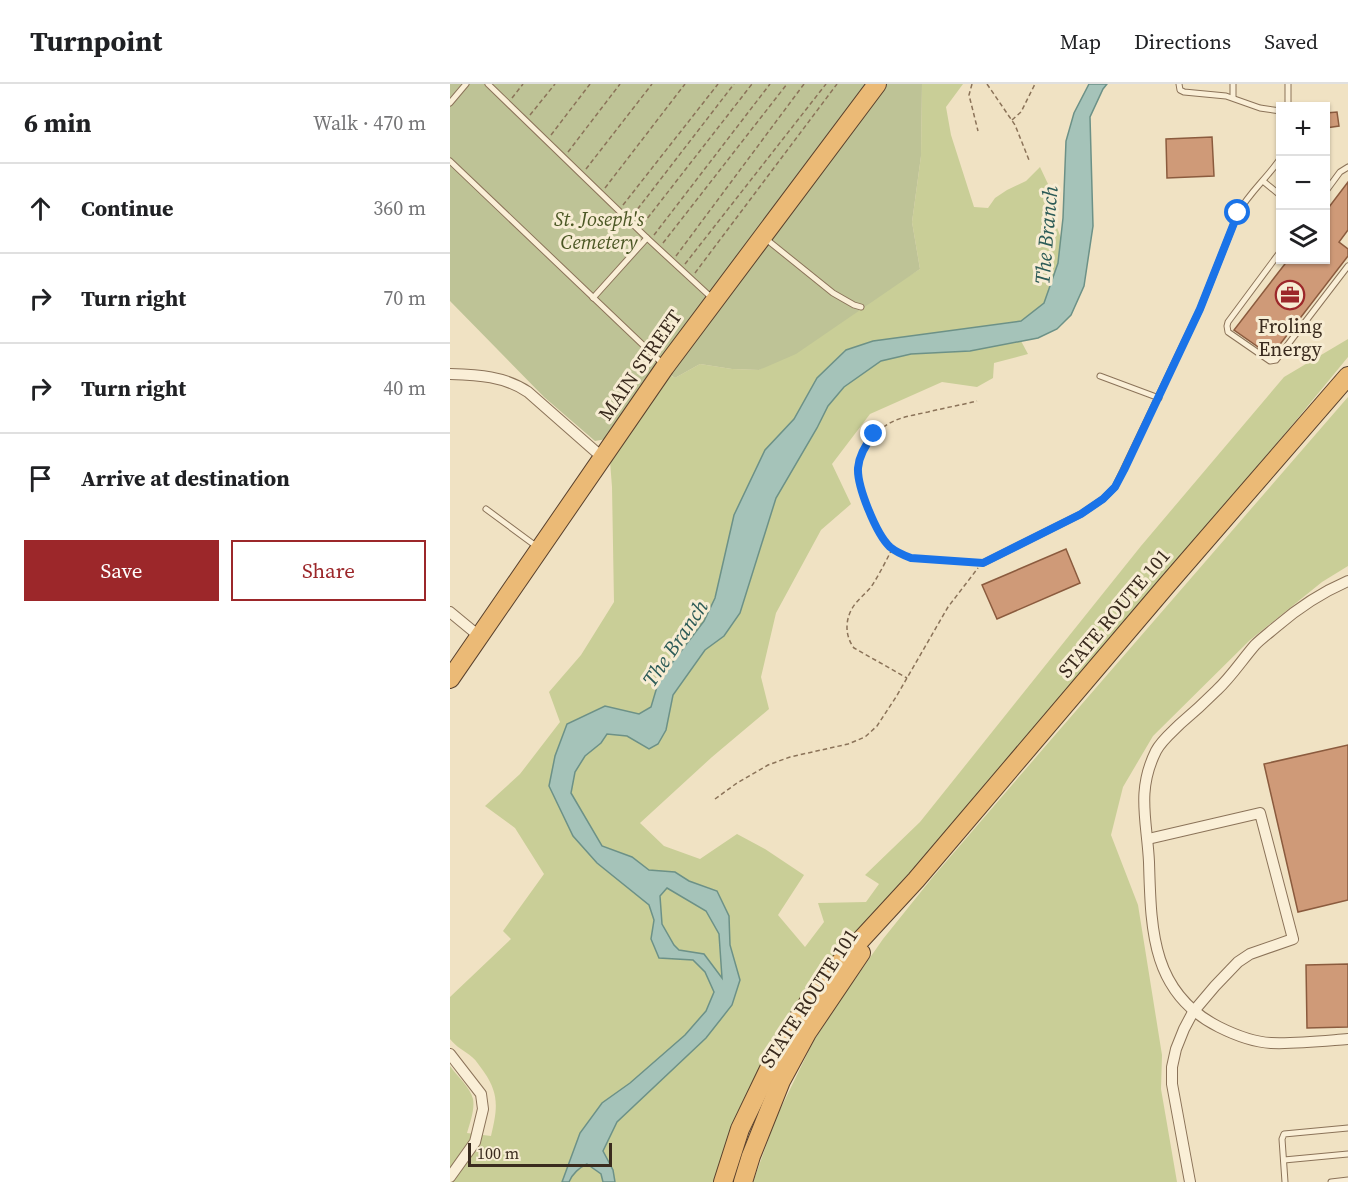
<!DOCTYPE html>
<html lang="en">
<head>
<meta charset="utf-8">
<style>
	body { margin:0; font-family:"Source Serif 4",serif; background:#f2f2f2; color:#202124 }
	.controls { position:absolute; right:18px; top:18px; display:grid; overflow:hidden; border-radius:0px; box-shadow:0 2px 4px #0004 }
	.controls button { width:54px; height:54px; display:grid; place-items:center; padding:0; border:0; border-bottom:2px solid #e0e0e0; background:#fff; color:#202124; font:30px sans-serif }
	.scale { position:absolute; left:18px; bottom:15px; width:144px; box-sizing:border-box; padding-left:6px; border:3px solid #3a2b1e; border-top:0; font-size:16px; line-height:21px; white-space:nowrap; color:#3a2b1e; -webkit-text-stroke:4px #f7ecd3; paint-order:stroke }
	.stop { position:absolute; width:18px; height:18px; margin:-14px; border:4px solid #1a73e8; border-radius:50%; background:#fff }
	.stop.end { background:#1a73e8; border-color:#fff; box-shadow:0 2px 6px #0008 }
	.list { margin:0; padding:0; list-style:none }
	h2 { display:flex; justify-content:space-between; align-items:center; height:78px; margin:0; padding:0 24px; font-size:26px }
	h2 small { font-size:20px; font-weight:400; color:#757577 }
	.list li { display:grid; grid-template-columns:39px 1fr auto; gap:18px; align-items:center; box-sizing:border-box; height:90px; padding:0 24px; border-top:2px solid #e0e0e0 }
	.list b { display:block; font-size:22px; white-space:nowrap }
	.list em { font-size:20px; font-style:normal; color:#757577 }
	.actions { display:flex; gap:12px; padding:18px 24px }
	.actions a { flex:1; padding:14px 0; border:2px solid #9c272a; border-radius:0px; text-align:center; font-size:21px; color:#9c272a }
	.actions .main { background:#9c272a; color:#fff }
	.icon { flex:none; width:33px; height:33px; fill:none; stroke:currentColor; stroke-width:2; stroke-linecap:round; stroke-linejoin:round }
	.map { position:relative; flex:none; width:898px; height:1098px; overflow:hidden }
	header { display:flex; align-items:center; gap:36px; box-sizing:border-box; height:84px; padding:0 30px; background:#fff; border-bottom:2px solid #e0e0e0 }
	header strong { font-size:28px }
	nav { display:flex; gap:33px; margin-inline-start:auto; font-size:21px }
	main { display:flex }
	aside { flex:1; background:#fff }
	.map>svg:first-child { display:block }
	.green { fill:#c9ce97 }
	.cemetery { fill:#bec396 }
	.water { fill:#a5c3b9; stroke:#6c9187; stroke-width:1.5; fill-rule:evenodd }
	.building { fill:#cf9a78; stroke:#8b5b3e; stroke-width:1.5 }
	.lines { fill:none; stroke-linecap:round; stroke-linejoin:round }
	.service-casing { stroke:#8b7359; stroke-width:7 }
	.minor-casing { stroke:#8b7359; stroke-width:12 }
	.trunk-casing { stroke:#59412d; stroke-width:20 }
	.path { stroke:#8b7359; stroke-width:1.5; stroke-dasharray:4.5 3; stroke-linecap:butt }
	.service { stroke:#faefd7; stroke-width:5 }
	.minor { stroke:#faefd7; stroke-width:10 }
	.trunk { stroke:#ebba76; stroke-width:18 }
	.route { stroke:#1a73e8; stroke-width:8 }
	.labels { text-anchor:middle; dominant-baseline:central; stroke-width:6; stroke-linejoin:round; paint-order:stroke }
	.park-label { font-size:20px; font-style:italic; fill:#4b5724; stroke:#f7ecd3 }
	.poi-label { font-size:20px; fill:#3a2b1e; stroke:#f7ecd3 }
	.street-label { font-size:20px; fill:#3a2b1e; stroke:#f7ecd3 }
	.water-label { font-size:21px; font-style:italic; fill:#2c5b57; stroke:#f7ecd3 }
</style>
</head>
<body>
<header>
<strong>Turnpoint</strong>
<nav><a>Map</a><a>Directions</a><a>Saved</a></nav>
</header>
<main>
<aside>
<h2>6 min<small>Walk · 470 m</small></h2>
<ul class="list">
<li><svg class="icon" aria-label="ahead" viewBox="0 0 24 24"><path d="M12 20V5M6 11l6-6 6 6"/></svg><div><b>Continue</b></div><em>360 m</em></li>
<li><svg class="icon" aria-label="right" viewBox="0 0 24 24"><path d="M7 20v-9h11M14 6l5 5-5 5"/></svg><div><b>Turn right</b></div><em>70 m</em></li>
<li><svg class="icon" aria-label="right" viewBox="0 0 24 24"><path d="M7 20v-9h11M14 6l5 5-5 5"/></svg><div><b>Turn right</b></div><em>40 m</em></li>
<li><svg class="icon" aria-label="arrive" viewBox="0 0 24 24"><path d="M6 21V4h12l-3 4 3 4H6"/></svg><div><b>Arrive at destination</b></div></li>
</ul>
<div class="actions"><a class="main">Save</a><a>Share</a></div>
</aside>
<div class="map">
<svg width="898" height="1098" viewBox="0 0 898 1098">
	<rect width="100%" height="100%" fill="#f0e2c3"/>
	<g class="green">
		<path d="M472,0H513L496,23L501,51L524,123L538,124L545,114L557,106L576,97L590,83L598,100L601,128L611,154L608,180L594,219L571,237L423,257L395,266L367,294L344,335L315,366L284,431L265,514L254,537L209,596L201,623L189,630L155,622L117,640L105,672L147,779L199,821L204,836L201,855L209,874L243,876L255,888L264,908L256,927L235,951L180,999L152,1019L130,1049L112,1098H0V982C7,992 20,1003 23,1015C25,1025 20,1039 17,1049L41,1052C47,1026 50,1011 34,988C30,983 27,977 22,973C15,967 6,963 0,955V913L61,855L53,847L94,790L65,744L35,722L70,690L110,638L99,608L131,571L164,518L162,403L160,377L220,291L225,294L250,280L282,285L309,286L470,185L462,138L471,72Z"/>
		<polygon points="898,255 898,273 843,340 480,766 404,851 266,1098 165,1098 163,1086 153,1067 167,1038 256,954 290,896 280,861 279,832 267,807 239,797 225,788 199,786 182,773 152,762 121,709 124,688 135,672 151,659 157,650 177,652 199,665 216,646 223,611 255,566 274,552 290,529 326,414 367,344 378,322 394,303 431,277 461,270 520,267 571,257 578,270 544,279 543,294 527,303 492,298 420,330 382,380 401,420 371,446 326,529 311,593 319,625 262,673 190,739 214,762 250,775 287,750 315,765 354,791 328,831 355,863 374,838 368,819 416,818 429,800 415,791 470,738 691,462 834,293"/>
		<polygon points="898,313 898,482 872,498 800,556 703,652 673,703 661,751 688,821 712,971 711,1005 727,1098 303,1098 326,1034 363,958 394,911 433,855 482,794 599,658"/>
		<polygon points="217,804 256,827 269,850 272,894 268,889 238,868 229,866 224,861 212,840 210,812"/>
		<path d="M137,1079L151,1090L153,1098H119C122,1090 130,1083 137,1079Z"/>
	</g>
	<polygon class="cemetery" points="0,0 472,0 471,72 462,138 470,185 346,270 309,286 282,285 250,280 225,294 208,282 157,355 145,357 94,313 0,217"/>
	<path class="water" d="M639,0H657L653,5L640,33L643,142L634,202L621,231L607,245L588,254L520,267L461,270L431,277L394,303L378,322L367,344L326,414L290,529L274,552L255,566L223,611L216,646L208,660L199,665L177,652L157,650L151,659L135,672L125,688L121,709L152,762L182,773L199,786L225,788L239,797L267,807L279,832L280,861L290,896L282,921L256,954L167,1038L153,1067L163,1086L165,1098H153L151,1090L137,1080C130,1083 122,1090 119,1098H112L130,1049L152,1019L180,999L235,951L256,927L264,908L255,888L243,876L209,874L201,855L204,836L199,821L147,779L123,752L99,702L105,672L117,640L155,622L189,630L201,623L209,596L254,537L265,514L284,431L315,366L344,335L367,294L396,266L423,257L571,237L594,219L608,179L613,134L616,57L624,29ZM217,804L256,827L269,850L272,894L254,870L229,866L224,861L212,840L210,812Z"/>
	<g class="building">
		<polygon points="887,28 889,42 876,44 876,29"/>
		<polygon points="762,53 764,92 717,94 716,55"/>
		<polygon points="898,98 898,146 889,158 898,165 898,172 821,272 784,246 838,176 876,176 876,127"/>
		<polygon points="616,465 630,499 547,535 532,501"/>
		<polygon points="898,661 898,816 848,828 814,680"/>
		<polygon points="898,880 898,943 857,944 856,881"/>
	</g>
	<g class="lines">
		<g class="service-casing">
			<g id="service">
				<polyline points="38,0 197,154 263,215"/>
				<polyline points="729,0 730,6 734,8 776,12 810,24 830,27"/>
				<polyline points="783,0 783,13"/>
				<polyline points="0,19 16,0"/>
				<polyline points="838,22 838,0"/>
				<polyline points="0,77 214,281"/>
				<polyline points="813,97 830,111"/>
				<polyline points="876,107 890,88 898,83"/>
				<polyline points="316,155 383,209 404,221 411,223"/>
				<polyline points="830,168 778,238 777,242 778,248 820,277 826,276 898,182"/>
				<polyline points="143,214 197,154"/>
				<polyline points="650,292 709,314"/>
				<polyline points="36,425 86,462"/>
				<path d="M533,479L631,430L653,415L665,403L750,225L788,129C799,109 817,94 830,75"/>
				<polyline points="834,1076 898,1070"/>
				<polyline points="835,1098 832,1055 834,1050 898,1044"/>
				<polyline points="881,1098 898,1096"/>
			</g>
		</g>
		<g class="minor-casing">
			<g id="minor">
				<path d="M0,290C29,291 54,292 78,308L153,374"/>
				<path d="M898,497C870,509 849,523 826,543C819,549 811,555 805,561C792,576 781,593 767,606C755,618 743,629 730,640C722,648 711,657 706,667C686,707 697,737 699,778C701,845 701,909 769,943C785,951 803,958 821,959C846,960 873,957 898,955"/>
				<polyline points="0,528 29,552"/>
				<polyline points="698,755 810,729 843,855 800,870 788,878 765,902 743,928 734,945 726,965 722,983 722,1000 740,1098"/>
				<polyline points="0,970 31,1010 33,1025 25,1058 0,1093"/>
			</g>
		</g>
		<g class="trunk-casing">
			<g id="trunk">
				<polyline points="0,595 215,283 427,0"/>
				<polyline points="273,1098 290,1045 329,964 371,899 466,796 716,502 898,292"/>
				<polyline points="293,1098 301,1072 331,997 357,949 411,869"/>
			</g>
		</g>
		<g class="path">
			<polyline points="522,0 519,11 528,47"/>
			<polyline points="537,0 565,41 579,76"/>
			<polyline points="62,14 73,0"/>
			<polyline points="80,31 105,0"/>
			<polyline points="562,36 571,28 585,0"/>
			<polyline points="101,51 140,0"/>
			<polyline points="118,68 170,0"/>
			<polyline points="136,85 202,0"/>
			<polyline points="155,104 235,0"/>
			<polyline points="173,121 268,0"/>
			<polyline points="183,131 284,0"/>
			<polyline points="193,140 302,0"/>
			<polyline points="204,151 320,0"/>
			<polyline points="213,159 337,0"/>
			<polyline points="226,172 354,0"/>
			<polyline points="235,180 376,0"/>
			<polyline points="245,189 387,0"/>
			<path d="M442,465C436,477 429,491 421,503C416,509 410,514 405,520C395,533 394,551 404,564L457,594"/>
			<path d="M526,478C505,477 466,479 449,469C445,467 441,464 438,460C425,446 407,403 408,384C409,365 423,349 438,340C450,333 464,331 478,328C494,324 511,321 527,317"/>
			<polyline points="265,715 287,699 318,681 340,673 398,660 415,653 427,642 446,613 498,523 528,484"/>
		</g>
		<use href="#service" class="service"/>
		<use href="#minor" class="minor"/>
		<use href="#trunk" class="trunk"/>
	</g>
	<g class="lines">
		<path class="route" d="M424,350C416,360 409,371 408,384C407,402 426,450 440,463C446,468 453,471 461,474L533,479L631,430L653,415L665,403L674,386L750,225L788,129"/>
	</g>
	<defs>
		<g id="office-ring" transform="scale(1.5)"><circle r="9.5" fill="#f7ecd3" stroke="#9c272a" stroke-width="1.5"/><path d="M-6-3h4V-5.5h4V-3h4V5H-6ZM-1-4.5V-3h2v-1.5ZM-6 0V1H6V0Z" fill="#9c272a"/></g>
	</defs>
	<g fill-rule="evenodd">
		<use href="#office-ring" x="840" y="211"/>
	</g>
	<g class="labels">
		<g class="park-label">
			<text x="149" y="135">St. Joseph's<tspan x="149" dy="23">Cemetery</tspan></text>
		</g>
		<g class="poi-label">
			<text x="840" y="242">Froling<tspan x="840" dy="23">Energy</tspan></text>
		</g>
		<g class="street-label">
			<text transform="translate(190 281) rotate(-55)">MAIN STREET</text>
			<text transform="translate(664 529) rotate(-50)">STATE ROUTE 101</text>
			<text transform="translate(359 914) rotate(-57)">STATE ROUTE 101</text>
		</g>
		<g class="water-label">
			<text transform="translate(596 151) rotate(-85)">The Branch</text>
			<text transform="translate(225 559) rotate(-56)">The Branch</text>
		</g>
	</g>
</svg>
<div class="controls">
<button>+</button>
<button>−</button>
<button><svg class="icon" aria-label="layers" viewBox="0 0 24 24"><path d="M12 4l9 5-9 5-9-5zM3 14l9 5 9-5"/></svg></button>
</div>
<div class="scale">100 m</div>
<div class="stop" style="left:788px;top:129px"></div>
<div class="stop end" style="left:424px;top:350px"></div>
</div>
</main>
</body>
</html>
